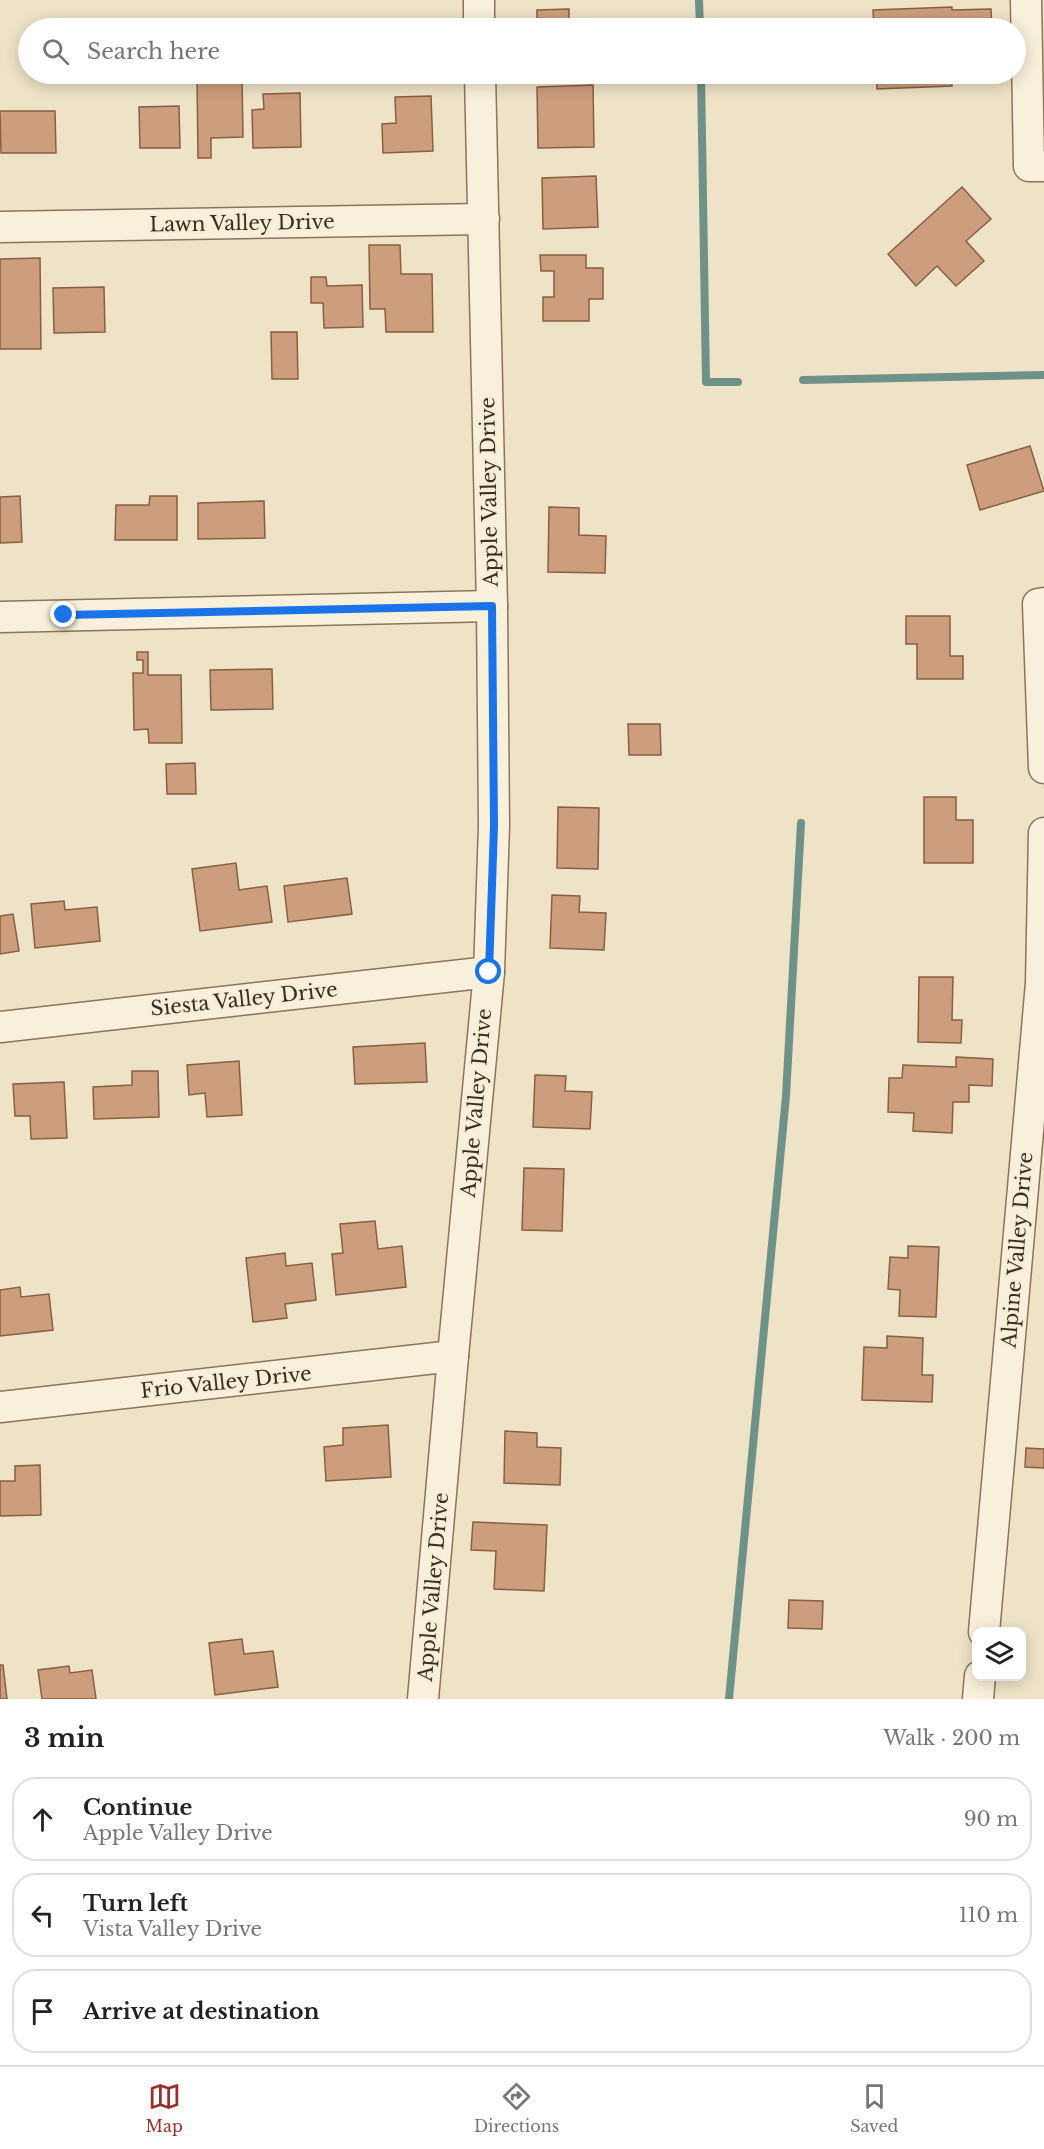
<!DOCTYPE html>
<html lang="en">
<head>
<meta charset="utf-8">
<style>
	body { margin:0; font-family:"Libre Baskerville",serif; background:#f6f6f6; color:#222 }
	.controls { position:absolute; right:18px; bottom:18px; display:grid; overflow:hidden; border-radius:12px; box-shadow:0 3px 15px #0003 }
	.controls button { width:54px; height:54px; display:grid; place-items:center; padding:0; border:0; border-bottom:2px solid #e0e0e0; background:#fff; color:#222; font:30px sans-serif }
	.stop { position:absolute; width:18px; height:18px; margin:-14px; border:4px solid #1a73e8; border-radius:50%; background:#fff }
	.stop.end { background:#1a73e8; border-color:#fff; box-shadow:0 2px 6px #0008 }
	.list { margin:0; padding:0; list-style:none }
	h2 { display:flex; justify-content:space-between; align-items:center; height:78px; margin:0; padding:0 24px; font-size:26px }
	h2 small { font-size:20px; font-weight:400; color:#767676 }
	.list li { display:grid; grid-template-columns:39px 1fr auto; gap:18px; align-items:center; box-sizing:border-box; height:84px; margin:0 12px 12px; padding:0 12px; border:2px solid #e0e0e0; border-radius:24px }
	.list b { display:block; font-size:22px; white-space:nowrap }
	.list p { margin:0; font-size:20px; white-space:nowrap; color:#767676 }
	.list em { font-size:20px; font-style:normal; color:#767676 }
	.icon { flex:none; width:33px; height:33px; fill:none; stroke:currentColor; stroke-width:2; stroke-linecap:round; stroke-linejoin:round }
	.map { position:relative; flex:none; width:1044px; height:1699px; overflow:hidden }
	.search { position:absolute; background:#fff; box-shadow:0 3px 15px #0003; left:18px; right:18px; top:18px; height:66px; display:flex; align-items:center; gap:15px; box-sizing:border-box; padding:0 21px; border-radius:33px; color:#767676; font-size:22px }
	.sheet { height:366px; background:#fff }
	nav { display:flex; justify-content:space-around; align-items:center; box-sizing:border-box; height:84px; border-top:2px solid #e0e0e0; background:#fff; font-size:16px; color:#767676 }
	nav a { display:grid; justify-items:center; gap:3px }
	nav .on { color:#992d2d }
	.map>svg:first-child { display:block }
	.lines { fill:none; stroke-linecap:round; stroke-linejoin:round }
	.stream { stroke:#6e9188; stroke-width:8 }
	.building { fill:#cc9e7d; stroke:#895e42; stroke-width:1.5 }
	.street-casing { stroke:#8a755c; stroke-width:33 }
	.street { stroke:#f9f0db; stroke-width:30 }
	.route { stroke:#1a73e8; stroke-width:8 }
	.labels { text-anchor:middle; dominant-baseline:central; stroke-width:5; stroke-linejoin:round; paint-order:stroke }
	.street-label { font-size:20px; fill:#3a2d20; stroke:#f6edd7 }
</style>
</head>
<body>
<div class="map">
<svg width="1044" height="1699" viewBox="0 0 1044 1699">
	<rect width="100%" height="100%" fill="#eee3c7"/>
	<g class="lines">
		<g class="stream">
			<polyline points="699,0 700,28"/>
			<polyline points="701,74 706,382 738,382"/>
			<polyline points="803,380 1044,375"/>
			<polyline points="729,1699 786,1096 801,823"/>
		</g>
	</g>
	<g class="building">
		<polygon points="952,7 952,10 991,9 992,28 874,28 873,10"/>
		<polygon points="569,9 569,24 594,23 594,28 537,28 537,10"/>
		<polygon points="876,74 951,74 952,86 877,89"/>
		<polygon points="242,77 243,137 211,138 211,158 198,158 197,78"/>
		<polygon points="593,85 594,147 538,148 537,87"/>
		<polygon points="300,93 301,147 253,148 252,110 264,109 263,94"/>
		<polygon points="431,96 433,151 383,153 382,124 396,123 395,97"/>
		<polygon points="179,106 180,148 140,148 139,107"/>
		<polygon points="0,111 55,111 56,153 1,153"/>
		<polygon points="596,176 598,227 543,229 542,178"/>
		<polygon points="962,187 991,219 966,241 984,261 956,286 937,266 916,286 888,254"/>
		<polygon points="369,245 400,245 401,274 432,274 433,332 386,332 385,309 370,309"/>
		<polygon points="540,255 586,255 586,268 603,268 603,299 589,299 589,321 543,321 543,297 554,297 554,271 541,271"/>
		<polygon points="40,258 41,349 0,349 0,259"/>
		<polygon points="311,277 326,277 327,286 362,285 363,327 324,328 323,303 311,303"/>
		<polygon points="104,287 105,332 54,333 53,288"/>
		<polygon points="271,332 297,332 298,379 272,379"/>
		<polygon points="1030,446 1044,491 980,510 967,465"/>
		<polygon points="20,496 22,542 0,543 0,497"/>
		<polygon points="150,496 177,496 177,540 115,540 116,505 149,505"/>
		<polygon points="264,501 265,538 198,539 198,503"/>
		<polygon points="549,507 579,508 579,535 606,536 605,573 548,572"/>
		<polygon points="906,616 950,616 950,656 963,656 963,679 917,679 917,644 906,644"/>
		<polygon points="137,652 148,652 148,675 181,675 182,743 149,743 148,729 134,730 133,673 143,673 143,660 137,660"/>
		<polygon points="272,669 273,709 211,710 210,670"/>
		<polygon points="628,724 660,724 661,755 629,755"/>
		<polygon points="195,763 196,794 167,794 166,764"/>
		<polygon points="924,797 956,797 956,820 973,820 973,863 924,863"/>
		<polygon points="558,807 599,808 598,869 557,868"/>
		<polygon points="236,863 239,890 267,886 272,922 200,931 192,869"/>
		<polygon points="347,878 352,914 288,922 284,886"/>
		<polygon points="552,895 580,896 579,912 606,913 604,950 550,948"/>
		<polygon points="64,901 65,910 97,907 100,941 35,948 31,904"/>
		<polygon points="13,914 19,951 0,954 0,916"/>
		<polygon points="919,977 953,977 952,1020 962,1020 961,1043 918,1042"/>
		<polygon points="425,1043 427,1082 355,1084 353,1047"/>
		<polygon points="956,1057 993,1059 992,1086 969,1085 969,1102 953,1102 952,1133 913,1131 914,1113 888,1112 889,1078 902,1078 903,1065 956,1067"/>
		<polygon points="239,1061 242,1115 207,1117 205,1093 189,1095 187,1065"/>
		<polygon points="132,1071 158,1071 159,1117 94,1119 93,1087 132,1085"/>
		<polygon points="535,1075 566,1076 565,1091 592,1092 590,1129 533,1127"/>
		<polygon points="64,1082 67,1138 31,1139 30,1116 15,1116 13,1084"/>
		<polygon points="524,1168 564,1169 562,1231 522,1230"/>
		<polygon points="375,1221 378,1249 402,1246 406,1287 336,1295 332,1254 343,1253 340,1224"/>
		<polygon points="908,1246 939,1247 936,1317 899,1316 900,1290 888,1289 890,1257 908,1258"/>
		<polygon points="285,1253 286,1266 312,1263 316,1300 285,1304 287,1318 253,1322 246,1258"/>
		<polygon points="20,1287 21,1297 49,1294 53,1330 0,1336 0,1290"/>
		<polygon points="887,1336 923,1338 922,1375 933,1375 932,1402 862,1400 864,1347 887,1348"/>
		<polygon points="388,1425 391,1477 326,1481 324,1447 343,1445 343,1428"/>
		<polygon points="505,1431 537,1433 537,1447 561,1448 560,1485 504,1483"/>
		<polygon points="1026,1448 1044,1449 1044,1468 1025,1467"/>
		<polygon points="40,1465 41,1515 0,1516 0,1481 15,1481 15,1466"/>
		<polygon points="473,1522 547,1525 544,1591 494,1589 496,1551 471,1550"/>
		<polygon points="789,1600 823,1601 822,1629 788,1628"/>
		<polygon points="242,1639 244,1654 273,1651 278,1687 215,1695 209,1643"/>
		<polygon points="0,1665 3,1665 7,1699 0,1699"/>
		<polygon points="69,1666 70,1673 92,1670 96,1699 42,1699 38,1670"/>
	</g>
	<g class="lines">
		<g class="street-casing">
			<g id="street">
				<polyline points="479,0 479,28"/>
				<polyline points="1026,0 1029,166 1044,166"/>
				<polyline points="0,227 484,219"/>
				<polyline points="1044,603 1038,604 1044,768"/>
				<polyline points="0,617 492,606"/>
				<polyline points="0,1027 489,972"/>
				<polyline points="0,1407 453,1356"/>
				<polyline points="984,1632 1041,983 1044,833"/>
				<polyline points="423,1699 453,1356 489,972 494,826 492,606 480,74"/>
				<polyline points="978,1699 980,1676"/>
			</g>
		</g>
		<use href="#street" class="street"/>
	</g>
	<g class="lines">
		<polyline class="route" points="64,615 492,606 494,826 489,972"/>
	</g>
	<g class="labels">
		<g class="street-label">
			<text transform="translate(242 223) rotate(-1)">Lawn Valley Drive</text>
			<text transform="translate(489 492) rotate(-91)">Apple Valley Drive</text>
			<text transform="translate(244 999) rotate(-6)">Siesta Valley Drive</text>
			<text transform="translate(476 1103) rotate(-85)">Apple Valley Drive</text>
			<text transform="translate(1017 1250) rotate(-85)">Alpine Valley Drive</text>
			<text transform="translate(226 1382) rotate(-6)">Frio Valley Drive</text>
			<text transform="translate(433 1587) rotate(-85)">Apple Valley Drive</text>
		</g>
	</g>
</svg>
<div class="controls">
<button><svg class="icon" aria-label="layers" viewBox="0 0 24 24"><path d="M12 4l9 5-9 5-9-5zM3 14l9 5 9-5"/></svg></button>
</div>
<div class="stop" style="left:489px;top:972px"></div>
<div class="stop end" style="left:64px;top:615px"></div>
<div class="search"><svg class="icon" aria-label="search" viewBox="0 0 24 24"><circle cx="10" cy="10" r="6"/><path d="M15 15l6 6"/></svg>Search here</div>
</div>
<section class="sheet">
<h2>3 min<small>Walk · 200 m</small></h2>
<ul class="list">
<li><svg class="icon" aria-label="ahead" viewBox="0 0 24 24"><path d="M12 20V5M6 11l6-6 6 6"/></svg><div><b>Continue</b><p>Apple Valley Drive</p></div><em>90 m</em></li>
<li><svg class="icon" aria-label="left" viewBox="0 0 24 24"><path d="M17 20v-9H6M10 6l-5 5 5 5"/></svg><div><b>Turn left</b><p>Vista Valley Drive</p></div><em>110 m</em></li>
<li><svg class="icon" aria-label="arrive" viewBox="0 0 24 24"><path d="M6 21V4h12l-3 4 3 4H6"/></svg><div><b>Arrive at destination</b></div></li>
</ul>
</section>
<nav>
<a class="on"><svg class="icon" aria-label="map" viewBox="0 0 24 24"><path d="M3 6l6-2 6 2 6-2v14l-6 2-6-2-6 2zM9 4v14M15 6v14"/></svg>Map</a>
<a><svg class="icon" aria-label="directions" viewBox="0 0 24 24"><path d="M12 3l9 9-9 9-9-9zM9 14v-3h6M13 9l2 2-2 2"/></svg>Directions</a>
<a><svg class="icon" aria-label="saved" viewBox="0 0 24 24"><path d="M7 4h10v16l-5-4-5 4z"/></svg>Saved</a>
</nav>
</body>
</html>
